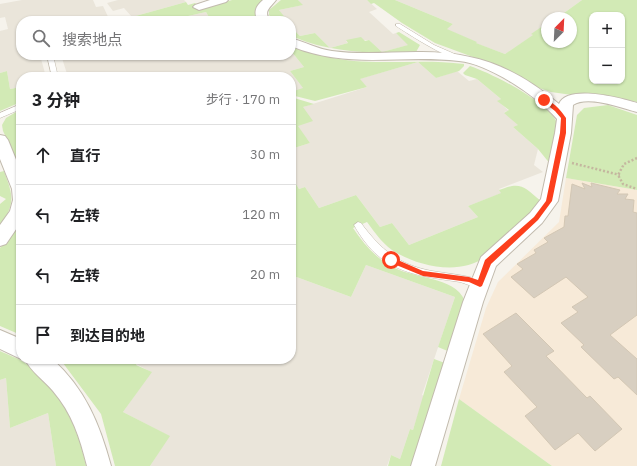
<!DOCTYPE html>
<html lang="zh">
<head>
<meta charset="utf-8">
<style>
	body { margin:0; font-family:"IBM Plex Sans","Noto Sans SC",sans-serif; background:#f6f6f6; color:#202124 }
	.controls { position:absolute; right:12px; top:12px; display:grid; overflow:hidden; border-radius:8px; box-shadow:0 1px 3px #0004 }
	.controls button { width:36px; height:36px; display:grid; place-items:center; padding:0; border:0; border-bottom:1px solid #e0e0e0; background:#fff; color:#202124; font:20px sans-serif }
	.compass { position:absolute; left:541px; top:12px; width:36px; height:36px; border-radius:50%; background:#fff; box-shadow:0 1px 3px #0004; rotate:24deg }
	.stop { position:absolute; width:12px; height:12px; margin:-9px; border:3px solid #fc3f1d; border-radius:50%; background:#fff }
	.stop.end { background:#fc3f1d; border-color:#fff; box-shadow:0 1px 4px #0008 }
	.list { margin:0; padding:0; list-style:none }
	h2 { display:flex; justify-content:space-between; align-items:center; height:52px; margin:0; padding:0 16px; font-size:17px }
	h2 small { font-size:13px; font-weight:400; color:#757577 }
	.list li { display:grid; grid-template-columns:26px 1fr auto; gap:12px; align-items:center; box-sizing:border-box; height:60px; padding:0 16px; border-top:1px solid #e0e0e0 }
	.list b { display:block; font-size:15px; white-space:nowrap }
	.list em { font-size:13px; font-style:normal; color:#757577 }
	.icon { flex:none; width:22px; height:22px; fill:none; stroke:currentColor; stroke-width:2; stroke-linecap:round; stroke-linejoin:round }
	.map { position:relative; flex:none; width:637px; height:466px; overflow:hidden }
	.search { position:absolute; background:#fff; box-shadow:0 1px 3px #0004; left:16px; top:16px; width:280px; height:44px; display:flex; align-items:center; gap:10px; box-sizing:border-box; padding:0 14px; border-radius:16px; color:#757577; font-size:15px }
	.panel { position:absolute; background:#fff; box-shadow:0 1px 3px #0004; left:16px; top:72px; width:280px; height:292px; border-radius:16px }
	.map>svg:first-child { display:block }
	.residential { fill:#eae5da }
	.commercial { fill:#f7ead8 }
	.green { fill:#d2eab5; fill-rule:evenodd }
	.building { fill:#d8cfc1; stroke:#d3c7b4 }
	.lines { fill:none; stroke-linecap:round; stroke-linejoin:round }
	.lane-casing { stroke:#c2bbae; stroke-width:1 }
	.street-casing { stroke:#c2bbae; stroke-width:2 }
	.path { stroke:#c4b79f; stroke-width:2.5; stroke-dasharray:2 2; stroke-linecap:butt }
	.lane { fill:#fff; fill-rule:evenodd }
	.street { fill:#fff; fill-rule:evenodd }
	.route { fill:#fc3f1d }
</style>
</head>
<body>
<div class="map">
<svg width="637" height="466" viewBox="0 0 637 466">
	<rect width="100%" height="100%" fill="#f6f3ec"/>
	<g class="residential">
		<polygon points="22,0 93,0 96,7 103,6 110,21 21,21 21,55 40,55 46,77 21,77 21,87 10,89 7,71 0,73 0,31 8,29 5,17 0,18 0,4"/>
		<polygon points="118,0 184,0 186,2 132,17 124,8 113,11 107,3"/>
		<polygon points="298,0 367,0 377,9 369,12 393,34 396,33 409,45 382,52 369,40 346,41 348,43 330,48 315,33 300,36 291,27 291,21 286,21 279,10 302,5"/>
		<polygon points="395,0 582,0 557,18 547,18 547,23 532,34 534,35 505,54 475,43 476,42 446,29 453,24"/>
		<polygon points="206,12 210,19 209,21 166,21"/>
		<polygon points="291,51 304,67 290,71 304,89 291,92 291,77 68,77 61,55 291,55"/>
		<polygon points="418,62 436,78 457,71 469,81 477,79 501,99 498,101 509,111 504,112 519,125 513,127 538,149 534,165 543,172 499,189 502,193 468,206 478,217 409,245 392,223 380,227 356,195 319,208 305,187 299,189 291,176 291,149 310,143 297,126 303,107 367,87 359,79"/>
		<polygon points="366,265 455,297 422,395 424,396 413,430 410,429 400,459 391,455 387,466 150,466 169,436 123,412 151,372 136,364 140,359 291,359 291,275 351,297"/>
		<polygon points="6,378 10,428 48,413 56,466 0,466 0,380"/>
	</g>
	<polygon class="commercial" points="566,178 637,190 637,466 552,466 459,399 486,308 498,282 559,222"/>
	<g class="green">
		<polygon points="232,0 264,0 255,9 257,21 209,21 210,19 206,12 166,21 136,21 132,17 186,2 188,5 195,3 201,9"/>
		<polygon points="281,0 298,0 303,5 279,10 287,20 286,21 273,21 269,15 269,10"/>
		<path d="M367,0H395L453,24L447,29L477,42L476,43L505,54L533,35L531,34L547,23V42H571V18H557L582,0H637V102L609,96L572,95L551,92L533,86L500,67L435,43L402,23L374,3L371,4ZM592,15H622V81H592Z"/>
		<path d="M291,27L300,36L315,33L330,48L348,43L346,40L361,37L365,41L369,40L382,52L408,45L396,33L399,32L420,45L416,52C373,53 334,54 294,37L291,35Z"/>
		<path d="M291,46C311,53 332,59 354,61C391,64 427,59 464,64V66L459,71L436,78L418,62L360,79L367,87L315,101L291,95V92L303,88L290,71L304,67L291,51Z"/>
		<path d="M470,66C491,73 549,102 557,123C560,130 553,156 551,165L538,149L513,127L518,125L504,113L509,110L497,101L501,99L477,79L465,75L463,73Z"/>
		<polygon points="7,71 10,89 21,87 21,102 0,111 0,73"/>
		<polygon points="291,97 314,104 303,107 313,121 298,126 310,143 291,149"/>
		<polygon points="608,105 637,115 637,190 566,178 577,115 584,108"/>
		<polygon points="21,109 21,169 3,131 2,125 6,118"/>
		<path d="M4,171C14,198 15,202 0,228V204L6,199L0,196V172Z"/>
		<path d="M291,176L299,189L305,187L319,208L356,195L380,227L392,223L409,245L478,217L468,206L501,193L499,190C521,181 524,187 541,201L534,210C518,226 502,243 485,257C461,275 421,267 397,253C384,246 376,234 367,222L353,228C363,243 374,256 389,265C413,280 454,275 465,301L450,352L438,347L455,297L366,265L351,297L291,275Z"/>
		<polygon points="21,224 21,335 0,326 0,248"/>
		<path d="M0,351C8,355 18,358 25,363C59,388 78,425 86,466H56L48,413L10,428L6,378L0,380Z"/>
		<polygon points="60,359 140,359 136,365 152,372 123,412 170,436 150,466 115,466 101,414"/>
		<polygon points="434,359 445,363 413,466 388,466 391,455 400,459 410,429 413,430"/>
		<polygon points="459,399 552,466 441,466"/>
	</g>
	<g class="building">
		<polygon points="582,183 592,187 591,183 620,190 617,194 628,194 625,199 634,200 633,212 637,213 637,315 610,335 637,359 637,395 618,377 614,379 581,347 584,345 561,323 578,312 572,307 588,297 566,277 534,298 511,277 523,269 517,264 536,253 534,250 548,242 544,238 564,227 565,216 568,216 572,184 585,189"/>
		<polygon points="516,313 554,351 546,356 587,398 590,396 622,429 595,451 578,433 555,450 525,416 537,407 504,372 512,366 483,334"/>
	</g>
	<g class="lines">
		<g class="lane-casing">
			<g id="lane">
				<path d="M396,24H400L434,45L464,58C455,65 407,33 396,26Z"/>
				<polygon points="47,55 53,55 58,77 52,77"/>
				<polygon points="21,104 21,109 0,118 0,113"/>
				<path d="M358,222L361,223C381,250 399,265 432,271C450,274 467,275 483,281L485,284L483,287C477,289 467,284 460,282C412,275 380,272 354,225Z"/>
			</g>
		</g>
		<g class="street-casing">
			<g id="street">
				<polygon points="210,0 228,0 226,2 199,10 193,7 195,5"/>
				<path d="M263,0H276C270,8 263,11 270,21H258C253,12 256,6 263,0Z"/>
				<path d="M291,38C305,42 317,49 332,51C360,55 389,52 417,52C475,51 515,67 559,104C567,84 621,98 637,103V112C621,108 588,95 573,105L571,133L558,201L542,223L496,266L483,302L435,466H411L463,302L481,257L530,213L541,199L555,133L557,119C537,96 489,64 459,61C400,54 349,70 291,46Z"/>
				<polygon points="0,135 5,136 8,140 21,172 21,222 6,244 0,246 0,225 10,211 13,200 12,189 0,159"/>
				<polygon points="0,330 21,339 21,359 0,349"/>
				<path d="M25,359H52C85,388 100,425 111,466H87C80,438 72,413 53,391C44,380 31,372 25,359Z"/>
			</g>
		</g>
		<g class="path">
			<polyline points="637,158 624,164 618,175 623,184 637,189"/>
			<polyline points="572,163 620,175"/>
		</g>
		<use href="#lane" class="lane"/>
		<use href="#street" class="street"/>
	</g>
	<path class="route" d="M542,99C551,99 561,110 566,118V133L552,201L538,220L491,264L482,286L480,287L469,282L423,276L389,262L388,260L391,257L423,271L469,277L478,280L485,260L534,217L546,201L560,133L561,118L555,111L542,101Z"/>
</svg>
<div class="controls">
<button>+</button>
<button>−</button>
</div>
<svg class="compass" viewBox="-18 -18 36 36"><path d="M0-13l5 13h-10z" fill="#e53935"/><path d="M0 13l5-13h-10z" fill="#757577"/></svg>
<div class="stop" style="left:391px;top:260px"></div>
<div class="stop end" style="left:544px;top:100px"></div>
<div class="search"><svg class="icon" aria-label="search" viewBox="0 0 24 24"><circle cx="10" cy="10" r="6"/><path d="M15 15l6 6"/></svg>搜索地点</div>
<section class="panel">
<h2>3 分钟<small>步行 · 170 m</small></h2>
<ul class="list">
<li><svg class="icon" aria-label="ahead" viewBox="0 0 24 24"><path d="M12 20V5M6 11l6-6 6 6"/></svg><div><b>直行</b></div><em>30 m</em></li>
<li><svg class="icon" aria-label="left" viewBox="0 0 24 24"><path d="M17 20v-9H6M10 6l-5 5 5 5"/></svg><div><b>左转</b></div><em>120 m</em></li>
<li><svg class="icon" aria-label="left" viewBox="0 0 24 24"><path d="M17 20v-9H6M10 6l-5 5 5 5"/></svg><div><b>左转</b></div><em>20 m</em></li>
<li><svg class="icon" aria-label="arrive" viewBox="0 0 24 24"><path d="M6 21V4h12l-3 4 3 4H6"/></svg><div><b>到达目的地</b></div></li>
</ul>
</section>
</div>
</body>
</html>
